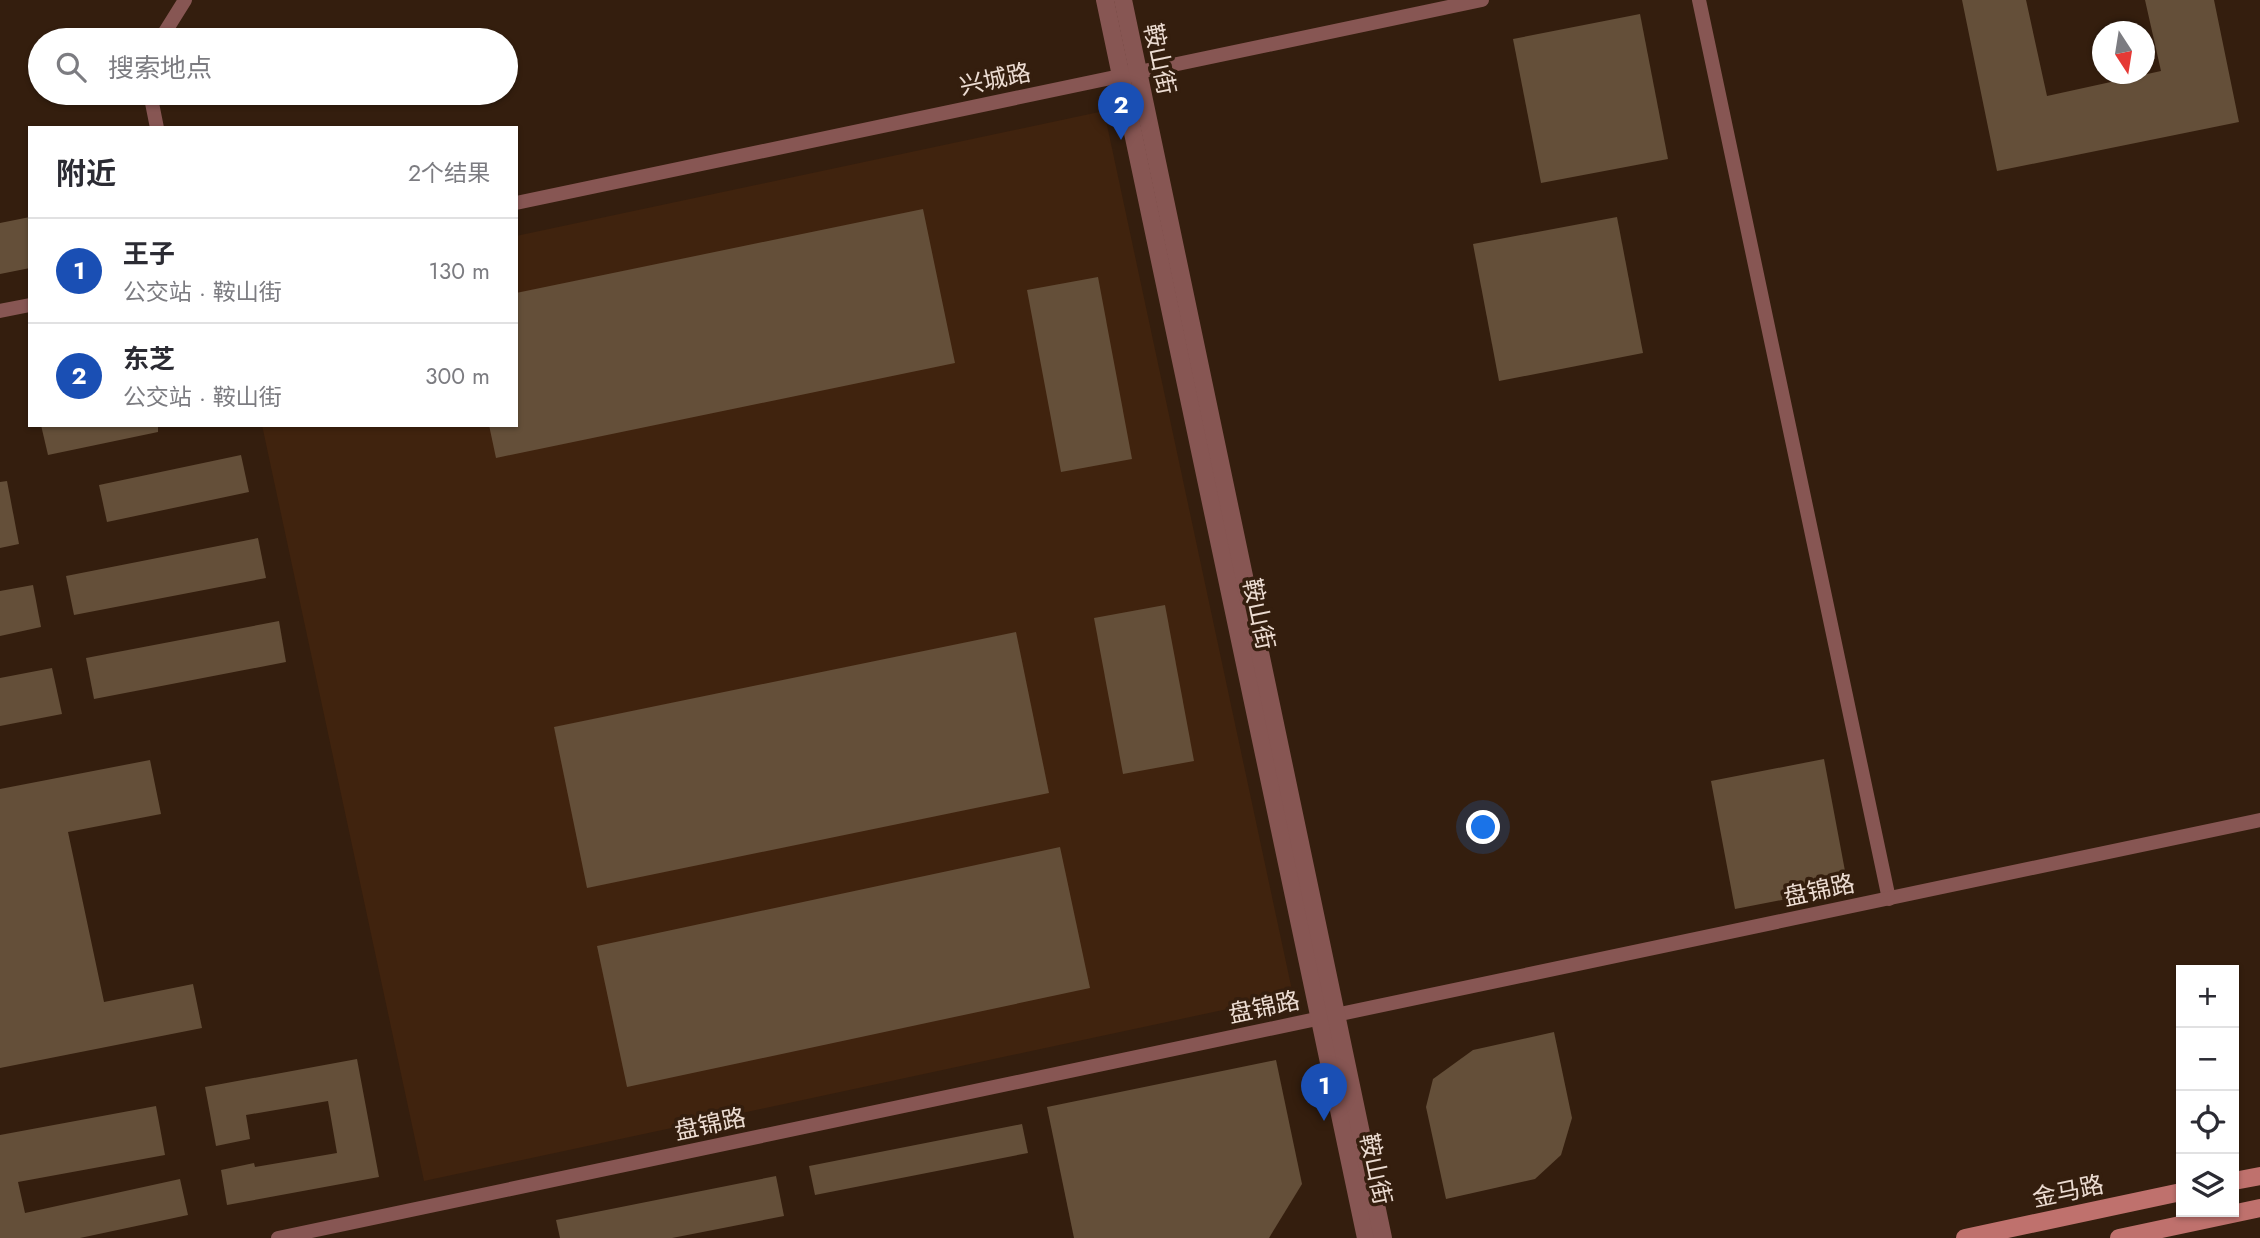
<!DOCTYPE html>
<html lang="zh">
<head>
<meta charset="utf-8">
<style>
	body { margin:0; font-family:Jost,"Noto Sans SC",sans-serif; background:#f7f7f7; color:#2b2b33 }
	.controls { position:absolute; right:21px; bottom:21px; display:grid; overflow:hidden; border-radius:0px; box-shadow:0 2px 5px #0004 }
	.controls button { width:63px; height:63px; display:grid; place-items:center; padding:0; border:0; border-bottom:2px solid #e1e1e2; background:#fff; color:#2b2b33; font:35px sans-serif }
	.compass { position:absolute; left:2092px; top:21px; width:63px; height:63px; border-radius:50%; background:#fff; box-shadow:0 2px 5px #0004; rotate:168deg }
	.you { position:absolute; left:1484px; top:828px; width:24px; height:24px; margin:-18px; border:5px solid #fff; border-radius:50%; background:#1a73e8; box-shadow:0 0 0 10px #1a73e833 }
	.badge { display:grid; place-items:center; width:46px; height:46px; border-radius:50%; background:#865e5f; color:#fff; font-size:23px; font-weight:700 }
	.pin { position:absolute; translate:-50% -58px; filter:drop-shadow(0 2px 4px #0008) }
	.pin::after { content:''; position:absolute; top:37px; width:24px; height:21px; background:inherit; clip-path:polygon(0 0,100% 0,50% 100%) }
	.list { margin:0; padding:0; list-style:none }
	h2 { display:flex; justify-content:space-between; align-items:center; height:91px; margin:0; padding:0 28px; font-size:30px }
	h2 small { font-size:23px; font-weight:400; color:#7c7c81 }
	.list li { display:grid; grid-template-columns:46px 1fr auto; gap:21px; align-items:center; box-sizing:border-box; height:105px; padding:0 28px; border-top:2px solid #e1e1e2 }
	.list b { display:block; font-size:26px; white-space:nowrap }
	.list p { margin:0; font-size:23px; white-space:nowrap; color:#7c7c81 }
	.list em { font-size:23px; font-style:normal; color:#7c7c81 }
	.icon { flex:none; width:38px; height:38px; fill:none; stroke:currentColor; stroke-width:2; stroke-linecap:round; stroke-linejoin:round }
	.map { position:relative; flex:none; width:2260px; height:1238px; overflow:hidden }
	.search { position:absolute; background:#fff; box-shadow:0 2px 5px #0004; left:28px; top:28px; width:490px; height:77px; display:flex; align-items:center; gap:18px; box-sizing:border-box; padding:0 24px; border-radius:38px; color:#7c7c81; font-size:26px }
	.panel { position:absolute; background:#fff; box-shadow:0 2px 5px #0004; left:28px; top:126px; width:490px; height:301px; border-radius:0px }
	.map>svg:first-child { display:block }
	.built { fill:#40230e }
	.building { fill:#644f39 }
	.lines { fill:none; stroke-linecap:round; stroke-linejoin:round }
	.minor { stroke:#875653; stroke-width:14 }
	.tertiary { stroke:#875653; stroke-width:18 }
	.secondary { stroke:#bf716d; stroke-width:18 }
	.labels { text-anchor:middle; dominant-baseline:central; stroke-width:7; stroke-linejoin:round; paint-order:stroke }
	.street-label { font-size:24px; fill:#ecdcd2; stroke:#341e0e }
</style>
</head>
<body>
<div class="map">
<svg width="2260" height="1238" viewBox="0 0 2260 1238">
	<rect width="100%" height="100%" fill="#341e0e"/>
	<polygon class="built" points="1104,111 1293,995 424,1181 262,425 516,425 516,236"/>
	<g class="building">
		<polygon points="1962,0 2026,0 2047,96 2161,71 2145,0 2214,0 2239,122 1997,171"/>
		<polygon points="1640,14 1668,159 1541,183 1513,39"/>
		<polygon points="923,209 955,363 496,458 489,425 516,425 516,293"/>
		<polygon points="30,217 30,268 0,274 0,223"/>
		<polygon points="1617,217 1643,353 1499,381 1473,244"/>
		<polygon points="1098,277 1132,459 1061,472 1027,290"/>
		<polygon points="41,425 158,425 158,432 48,455"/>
		<polygon points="241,455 249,492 107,522 99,485"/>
		<polygon points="7,481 19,544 0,548 0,482"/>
		<polygon points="258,538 266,578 74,615 66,576"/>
		<polygon points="33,585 41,627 0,636 0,591"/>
		<polygon points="1165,605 1194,761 1123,774 1094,618"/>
		<polygon points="279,621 286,662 94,699 86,658"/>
		<polygon points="1016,632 1049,793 587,888 554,727"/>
		<polygon points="52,668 62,714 0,726 0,678"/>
		<polygon points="1824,759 1848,887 1735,909 1711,781"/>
		<polygon points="150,760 161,814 68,832 104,1002 193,984 202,1028 0,1068 0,789"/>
		<polygon points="1060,847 1090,988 627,1087 597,946"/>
		<polygon points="1554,1032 1572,1118 1561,1155 1535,1179 1446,1199 1426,1107 1433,1079 1473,1050"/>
		<polygon points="357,1059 379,1177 227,1205 221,1170 254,1163 255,1167 337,1153 328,1101 246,1115 250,1139 216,1146 205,1087"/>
		<polygon points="1276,1060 1302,1184 1269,1238 1074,1238 1047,1107"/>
		<polygon points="156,1106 165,1155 18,1182 25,1213 180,1179 188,1215 80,1238 0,1238 0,1135"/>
		<polygon points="1022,1124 1028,1153 815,1195 809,1166"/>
		<polygon points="776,1176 784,1216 672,1238 560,1238 556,1220"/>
	</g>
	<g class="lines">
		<g class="minor">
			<polyline points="1699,0 1889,899"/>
			<polyline points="160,40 185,0"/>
			<polyline points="150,93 157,128"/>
			<polyline points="516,203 1482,0"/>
			<polyline points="0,311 30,305"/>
			<polyline points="278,1238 2260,820"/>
		</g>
		<g class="tertiary">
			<polyline points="1105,0 1366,1238"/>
			<polyline points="1123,0 1383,1238"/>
		</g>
		<g class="secondary">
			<polyline points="2234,1181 2260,1176"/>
			<polyline points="1965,1238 2181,1192"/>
			<polyline points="2119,1238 2260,1208"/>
		</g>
	</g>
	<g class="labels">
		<g class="street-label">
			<text transform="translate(1160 59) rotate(78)">鞍山街</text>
			<text transform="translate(995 79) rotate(-12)">兴城路</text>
			<text transform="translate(1259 614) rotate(78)">鞍山街</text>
			<text transform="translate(1819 890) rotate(-12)">盘锦路</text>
			<text transform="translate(1264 1007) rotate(-12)">盘锦路</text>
			<text transform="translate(710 1124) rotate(-12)">盘锦路</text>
			<text transform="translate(1376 1169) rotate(78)">鞍山街</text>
			<text transform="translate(2068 1191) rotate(-12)">金马路</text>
		</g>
	</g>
</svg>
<div class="controls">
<button>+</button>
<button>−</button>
<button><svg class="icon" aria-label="locate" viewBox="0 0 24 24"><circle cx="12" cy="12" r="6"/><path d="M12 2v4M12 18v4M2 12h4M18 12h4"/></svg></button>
<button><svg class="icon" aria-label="layers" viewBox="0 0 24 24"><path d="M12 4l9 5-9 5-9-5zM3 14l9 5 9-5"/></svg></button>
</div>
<svg class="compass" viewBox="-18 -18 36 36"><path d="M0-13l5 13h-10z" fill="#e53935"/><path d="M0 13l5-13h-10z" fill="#7c7c81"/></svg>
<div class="you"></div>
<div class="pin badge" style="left:1324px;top:1121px;background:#1a4fb4">1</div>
<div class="pin badge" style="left:1121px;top:140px;background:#1a4fb4">2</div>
<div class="search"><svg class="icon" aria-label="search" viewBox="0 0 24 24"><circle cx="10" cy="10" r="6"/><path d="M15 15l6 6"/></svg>搜索地点</div>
<section class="panel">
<h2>附近<small>2个结果</small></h2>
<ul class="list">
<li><span class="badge" style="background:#1a4fb4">1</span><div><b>王子</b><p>公交站 · 鞍山街</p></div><em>130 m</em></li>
<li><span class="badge" style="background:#1a4fb4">2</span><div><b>东芝</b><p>公交站 · 鞍山街</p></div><em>300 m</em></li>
</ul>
</section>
</div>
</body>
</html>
